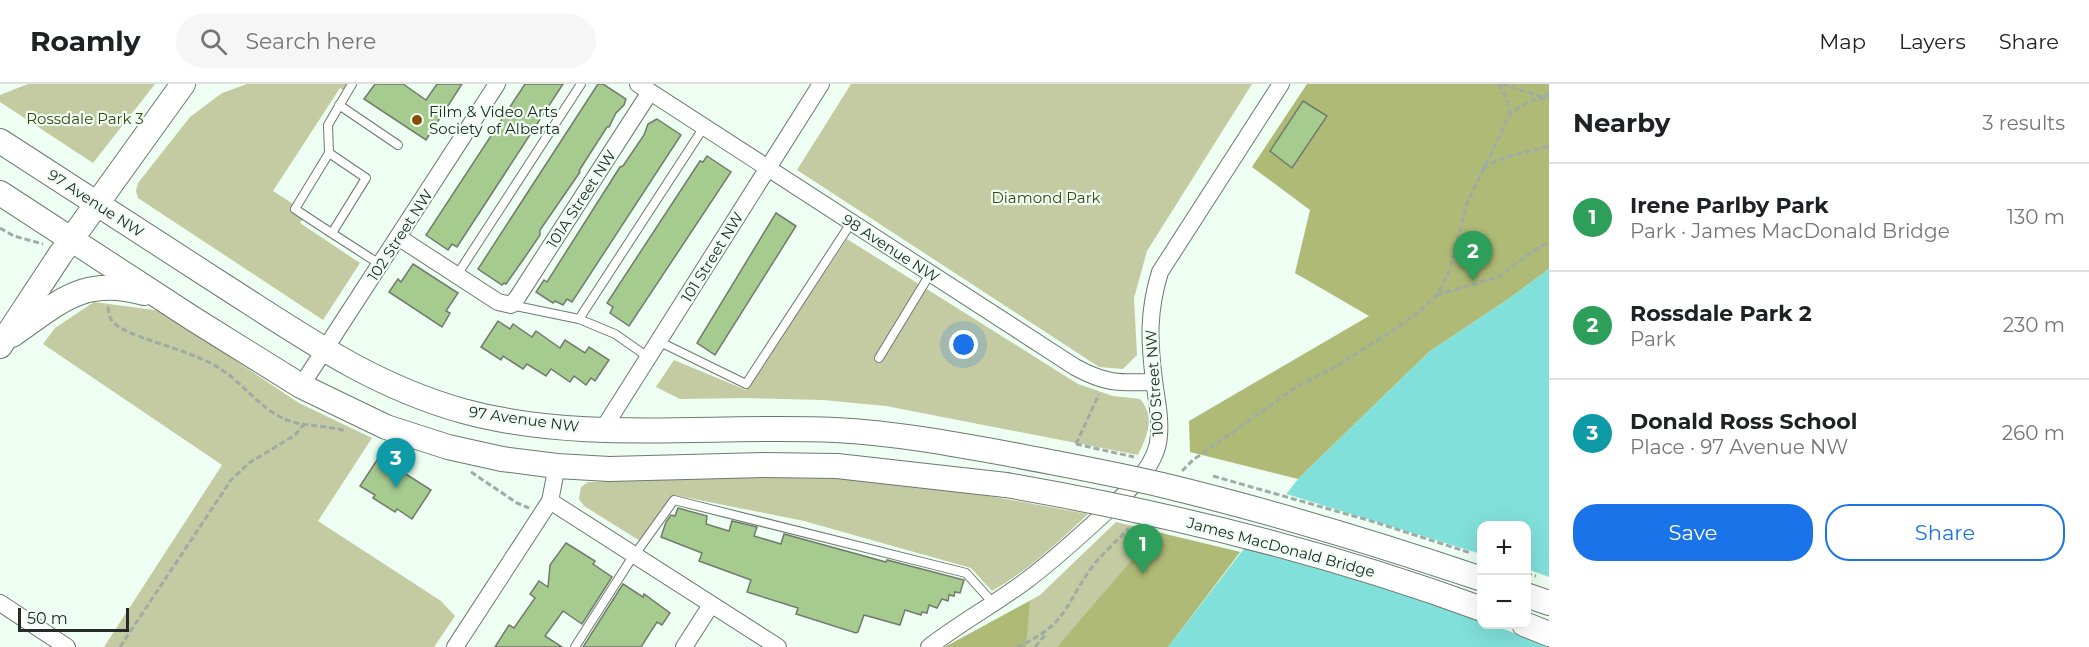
<!DOCTYPE html>
<html lang="en">
<head>
<meta charset="utf-8">
<style>
	body { margin:0; font-family:Montserrat,sans-serif; background:#f6f6f6; color:#202124 }
	.controls { position:absolute; right:18px; bottom:18px; display:grid; overflow:hidden; border-radius:12px; box-shadow:0 6px 24px #0002 }
	.controls button { width:54px; height:54px; display:grid; place-items:center; padding:0; border:0; border-bottom:2px solid #e0e0e0; background:#fff; color:#202124; font:30px sans-serif }
	.scale { position:absolute; left:18px; bottom:15px; width:111px; box-sizing:border-box; padding-left:6px; border:3px solid #242a26; border-top:0; font-size:16px; line-height:21px; white-space:nowrap; color:#242a26; -webkit-text-stroke:4px #eefef2; paint-order:stroke }
	.you { position:absolute; left:964px; top:261px; width:21px; height:21px; margin:-15px; border:4px solid #fff; border-radius:50%; background:#1a73e8; box-shadow:0 0 0 9px #1a73e833 }
	.badge { display:grid; place-items:center; width:39px; height:39px; border-radius:50%; background:#1a73e8; color:#fff; font-size:20px; font-weight:700 }
	.pin { position:absolute; translate:-50% -50px; filter:drop-shadow(0 2px 3px #0008) }
	.pin::after { content:''; position:absolute; top:32px; width:21px; height:18px; background:inherit; clip-path:polygon(0 0,100% 0,50% 100%) }
	.list { margin:0; padding:0; list-style:none }
	h2 { display:flex; justify-content:space-between; align-items:center; height:78px; margin:0; padding:0 24px; font-size:26px }
	h2 small { font-size:20px; font-weight:400; color:#757577 }
	.list li { display:grid; grid-template-columns:39px 1fr auto; gap:18px; align-items:center; box-sizing:border-box; height:108px; padding:0 24px; border-top:2px solid #e0e0e0 }
	.list b { display:block; font-size:22px; white-space:nowrap }
	.list p { margin:0; font-size:20px; white-space:nowrap; color:#757577 }
	.list em { font-size:20px; font-style:normal; color:#757577 }
	.actions { display:flex; gap:12px; padding:18px 24px }
	.actions a { flex:1; padding:14px 0; border:2px solid #1a73e8; border-radius:24px; text-align:center; font-size:21px; color:#1a73e8 }
	.actions .main { background:#1a73e8; color:#fff }
	.icon { flex:none; width:33px; height:33px; fill:none; stroke:currentColor; stroke-width:2; stroke-linecap:round; stroke-linejoin:round }
	.map { position:relative; flex:none; width:1549px; height:563px; overflow:hidden }
	header { display:flex; align-items:center; gap:36px; box-sizing:border-box; height:84px; padding:0 30px; background:#fff; border-bottom:2px solid #e0e0e0 }
	header strong { font-size:28px }
	nav { display:flex; gap:33px; margin-inline-start:auto; font-size:21px }
	.search { width:420px; height:54px; background:#f6f6f6; display:flex; align-items:center; gap:15px; box-sizing:border-box; padding:0 21px; border-radius:33px; color:#757577; font-size:22px }
	main { display:flex }
	aside { flex:1; background:#fff }
	.map>svg:first-child { display:block }
	.green { fill:#c4cba2 }
	.forest { fill:#afba76 }
	.water { fill:#81e0da; fill-rule:evenodd }
	.pier { fill:#eefef2 }
	.building { fill:#a5cb8f; stroke:#727b6d; stroke-width:1.5 }
	.lines { fill:none; stroke-linecap:round; stroke-linejoin:round }
	.lane-casing { stroke:#6b7a6f; stroke-width:10 }
	.street-casing { stroke:#6b7a6f; stroke-width:18 }
	.secondary-casing { stroke:#6b7a6f; stroke-width:26 }
	.path { stroke:#9faba3; stroke-width:3; stroke-dasharray:6 3; stroke-linecap:butt }
	.lane { stroke:#fff; stroke-width:8 }
	.street { stroke:#fff; stroke-width:16 }
	.secondary { stroke:#fff; stroke-width:24 }
	.secondary-bridge-casing { stroke:#6b7a6f; stroke-width:26; stroke-linecap:butt }
	.path-bridge { stroke:#9faba3; stroke-width:3; stroke-dasharray:6 3; stroke-linecap:butt }
	.secondary-bridge { stroke:#fff; stroke-width:24 }
	.poi-dot { fill:#884c08; stroke:#eefef2; stroke-width:2 }
	.labels { text-anchor:middle; dominant-baseline:central; stroke-width:4.5; stroke-linejoin:round; paint-order:stroke }
	.poi-label { font-size:15px; fill:#242a26; stroke:#eefef2; text-anchor:start }
	.park-label { font-size:15px; fill:#3f4511; stroke:#eefef2 }
	.street-label { font-size:15px; fill:#242a26; stroke:#eefef2 }
</style>
</head>
<body>
<header>
<strong>Roamly</strong>
<div class="search"><svg class="icon" aria-label="search" viewBox="0 0 24 24"><circle cx="10" cy="10" r="6"/><path d="M15 15l6 6"/></svg>Search here</div>
<nav><a>Map</a><a>Layers</a><a>Share</a></nav>
</header>
<main>
<div class="map">
<svg width="1549" height="563" viewBox="0 0 1549 563">
	<rect width="100%" height="100%" fill="#eefef2"/>
	<g class="green">
		<polygon points="28,0 155,0 93,79 0,18 0,11"/>
		<polygon points="247,0 357,0 351,11 340,4 273,107 307,129 300,139 360,179 323,236 138,114 136,107 138,99 190,33 222,9"/>
		<polygon points="851,0 1252,0 1147,167 1134,214 1137,271 1123,285 1099,283 797,86"/>
		<path d="M847,155L1078,300L1113,312L1140,315C1156,333 1147,352 1138,371L886,322L823,316L747,314L680,315L656,303L674,276L746,306Z"/>
		<polygon points="94,218 161,227 299,319 372,354 318,437 441,517 455,532 434,563 104,563 222,381 43,260 55,244"/>
		<path d="M743,393L845,395L962,407L1088,430C1058,459 1028,486 992,507L971,484L804,437L674,411L640,457L584,422L579,415L581,403L588,398Z"/>
		<polygon points="1116,438 1240,468 1168,563 945,563 1040,511"/>
	</g>
	<g class="forest">
		<polygon points="1307,0 1549,0 1549,185 1507,216 1429,268 1298,395 1190,368 1189,337 1369,232 1295,189 1310,126 1252,83"/>
		<polygon points="1156,448 1240,468 1168,563 1057,563"/>
		<polygon points="1030,517 1026,563 945,563"/>
	</g>
	<path class="water" d="M1549,185V563H1168L1298,395L1429,268L1507,216ZM1482,442H1526V540H1482Z"/>
	<g class="pier">
		<polygon points="1283,409 1481,470 1481,536 1346,492 1241,463"/>
		<polygon points="1527,485 1549,493 1549,562 1493,541 1526,540"/>
	</g>
	<g class="building">
		<polygon points="375,0 403,0 426,16 437,0 462,0 426,56 364,15"/>
		<polygon points="525,0 563,0 457,163 452,160 448,166 426,151"/>
		<polygon points="598,0 603,0 626,15 624,21 616,29 609,43 607,43 582,82 579,87 580,88 540,146 540,151 525,173 506,200 504,199 502,201 478,185"/>
		<polygon points="1303,17 1327,32 1292,84 1270,67"/>
		<polygon points="657,35 681,51 572,218 567,215 563,221 555,217 553,219 536,208 544,196 547,198 620,83 623,82 644,51 648,40"/>
		<polygon points="707,72 731,88 629,242 610,229 613,223 607,219 700,77 703,78"/>
		<polygon points="776,129 796,142 715,271 697,259"/>
		<polygon points="413,180 458,209 446,227 450,229 442,243 389,208 398,195 401,198"/>
		<polygon points="498,237 510,245 513,240 532,253 536,247 560,264 565,256 585,269 589,263 609,276 595,297 591,294 586,301 574,292 570,298 551,285 546,292 527,280 523,285 503,272 501,276 481,263"/>
		<polygon points="379,373 431,406 412,435 397,425 395,428 373,414 375,411 360,402"/>
		<polygon points="678,424 707,432 706,440 729,447 732,437 757,443 754,452 781,460 784,450 886,478 887,476 964,496 960,509 955,508 954,512 949,511 948,517 942,515 937,524 929,521 927,529 922,528 921,531 905,526 900,541 864,531 858,548 856,549 796,530 798,524 747,508 751,496 699,477 702,469 661,453 666,438 671,431 675,432"/>
		<polygon points="566,459 595,477 593,480 612,493 582,540 563,527 545,552 562,563 495,563 509,541 514,544 535,514 530,510 539,497 548,503 550,481"/>
		<polygon points="623,500 643,513 644,510 670,529 662,541 657,538 641,563 583,563"/>
	</g>
	<g class="lines">
		<g class="lane-casing">
			<g id="lane">
				<polyline points="339,21 398,61"/>
				<polyline points="329,69 328,41 352,0"/>
				<path d="M332,149L366,94L329,69L295,125C323,144 352,162 381,181"/>
				<polyline points="457,191 581,0"/>
				<polyline points="511,221 579,235 615,250 648,273"/>
				<polyline points="579,235 704,43"/>
				<polyline points="658,257 746,300 851,139"/>
				<polyline points="879,274 930,190"/>
				<polyline points="575,563 628,480 674,416 966,489 994,520"/>
			</g>
		</g>
		<g class="street-casing">
			<g id="street">
				<path d="M638,0L1075,283C1106,300 1119,299 1154,298"/>
				<polyline points="398,153 498,218 511,221 517,214 650,8"/>
				<polyline points="301,302 497,0"/>
				<polyline points="603,345 821,0"/>
				<polyline points="550,417 778,563"/>
				<polyline points="0,519 67,563"/>
				<polyline points="455,563 550,417 557,382"/>
				<polyline points="684,563 711,521"/>
				<path d="M929,563C960,539 995,520 1027,496C1055,475 1080,452 1106,428C1127,408 1158,382 1159,351C1161,332 1156,314 1154,296C1149,257 1148,227 1160,188L1281,0"/>
			</g>
		</g>
		<g class="secondary-casing">
			<g id="secondary">
				<path d="M0,57C74,105 148,152 221,200C301,251 370,301 463,327C583,360 712,340 835,346C895,349 954,360 1014,371"/>
				<polyline points="0,109 195,236 301,302 386,343 448,363 502,375 557,382 609,385 764,381 837,382 1006,401"/>
				<path d="M12,251C60,218 83,192 144,209"/>
				<polyline points="0,262 60,171 183,0"/>
				<polyline points="1526,511 1549,519"/>
				<polyline points="1524,540 1549,550"/>
			</g>
		</g>
		<g class="path">
			<polyline points="1499,0 1507,15 1510,29"/>
			<polyline points="1502,0 1542,13 1549,10"/>
			<path d="M1483,84C1503,71 1527,69 1549,62"/>
			<polyline points="0,144 14,152 43,160"/>
			<polyline points="1437,211 1498,193 1532,168 1549,158"/>
			<path d="M108,223C109,230 109,235 115,240C132,253 171,262 192,271C205,276 218,282 229,291C249,307 263,326 287,336C304,343 327,341 346,347"/>
			<polyline points="1076,360 1099,310"/>
			<path d="M1182,387L1193,376L1298,302L1333,284L1394,246L1420,227L1437,211L1449,188L1467,119L1510,30C1521,22 1535,11 1549,15"/>
			<polyline points="471,388 517,419 529,424"/>
			<polyline points="1526,489 1536,492"/>
			<polyline points="120,563 231,396 249,379 295,351 304,340"/>
			<path d="M1017,563C1063,542 1062,529 1087,490C1098,473 1115,459 1129,444"/>
			<polyline points="1035,563 1045,551"/>
		</g>
		<use href="#lane" class="lane"/>
		<use href="#street" class="street"/>
		<use href="#secondary" class="secondary"/>
		<g class="secondary-bridge-casing">
			<g id="secondary-bridge">
				<path d="M1014,371C1065,381 1116,390 1166,402C1273,428 1378,460 1482,495"/>
				<path d="M1006,401C1167,429 1327,468 1482,525"/>
			</g>
		</g>
		<g class="path-bridge">
			<polyline points="1076,360 1134,373"/>
			<polyline points="1213,392 1371,437 1471,469"/>
		</g>
		<use href="#secondary-bridge" class="secondary-bridge"/>
	</g>
	<circle class="poi-dot" cx="417" cy="36" r="6"/>
	<g class="labels">
		<g class="poi-label">
			<text x="429" y="27">Film &amp; Video Arts<tspan x="429" dy="17">Society of Alberta</tspan></text>
		</g>
		<g class="park-label">
			<text x="85" y="34">Rossdale Park 3</text>
			<text x="1046" y="113">Diamond Park</text>
		</g>
		<g class="street-label">
			<text transform="translate(581 115) rotate(-57)">101A Street NW</text>
			<text transform="translate(96 119) rotate(33)">97 Avenue NW</text>
			<text transform="translate(400 151) rotate(-57)">102 Street NW</text>
			<text transform="translate(891 164) rotate(33)">98 Avenue NW</text>
			<text transform="translate(712 173) rotate(-58)">101 Street NW</text>
			<text transform="translate(1154 299) rotate(-94)">100 Street NW</text>
			<text transform="translate(524 335) rotate(8)">97 Avenue NW</text>
			<text transform="translate(1281 463) rotate(15)">James MacDonald Bridge</text>
		</g>
	</g>
</svg>
<div class="controls">
<button>+</button>
<button>−</button>
</div>
<div class="scale">50 m</div>
<div class="you"></div>
<div class="pin badge" style="left:1143px;top:490px;background:#2e9e5b">1</div>
<div class="pin badge" style="left:1473px;top:197px;background:#2e9e5b">2</div>
<div class="pin badge" style="left:396px;top:404px;background:#0f9aa8">3</div>
</div>
<aside>
<h2>Nearby<small>3 results</small></h2>
<ul class="list">
<li><span class="badge" style="background:#2e9e5b">1</span><div><b>Irene Parlby Park</b><p>Park · James MacDonald Bridge</p></div><em>130 m</em></li>
<li><span class="badge" style="background:#2e9e5b">2</span><div><b>Rossdale Park 2</b><p>Park</p></div><em>230 m</em></li>
<li><span class="badge" style="background:#0f9aa8">3</span><div><b>Donald Ross School</b><p>Place · 97 Avenue NW</p></div><em>260 m</em></li>
</ul>
<div class="actions"><a class="main">Save</a><a>Share</a></div>
</aside>
</main>
</body>
</html>
